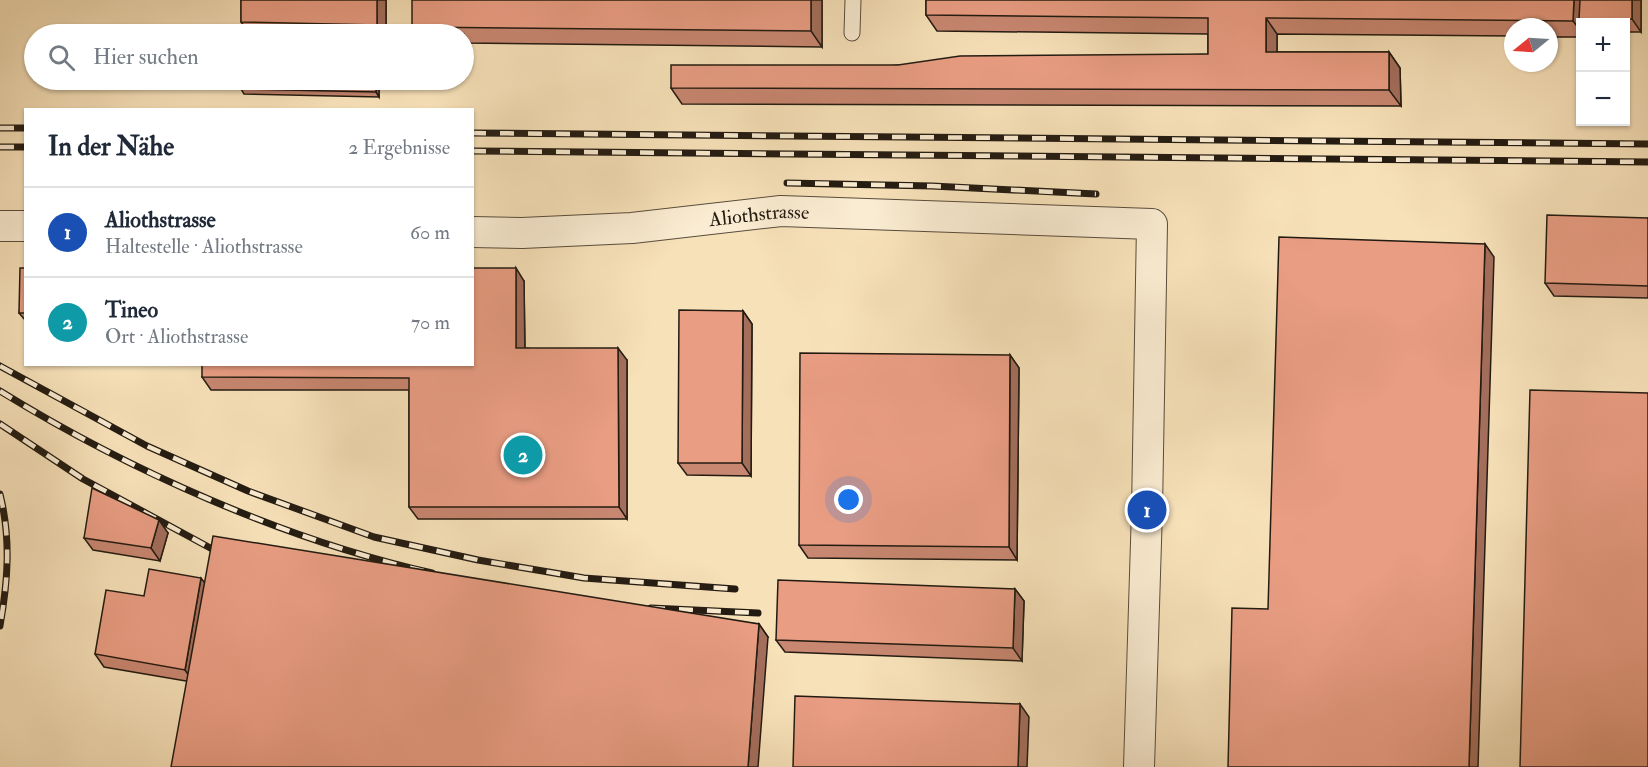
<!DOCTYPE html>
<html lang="de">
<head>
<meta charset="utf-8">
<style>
	body { margin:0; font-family:"IM FELL Double Pica",serif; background:#f6f6f7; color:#1f2937 }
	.controls { position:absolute; right:18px; top:18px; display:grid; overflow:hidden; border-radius:0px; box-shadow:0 2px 4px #0004 }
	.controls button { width:54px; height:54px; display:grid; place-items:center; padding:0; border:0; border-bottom:2px solid #e0e1e3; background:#fff; color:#1f2937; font:30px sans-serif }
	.compass { position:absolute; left:1504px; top:18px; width:54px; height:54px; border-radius:50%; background:#fff; box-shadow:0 2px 4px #0004; rotate:252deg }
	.you { position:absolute; left:849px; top:500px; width:21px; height:21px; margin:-15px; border:4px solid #fff; border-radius:50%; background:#1a73e8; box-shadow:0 0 0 9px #1a73e833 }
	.badge { display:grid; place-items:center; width:39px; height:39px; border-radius:50%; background:#8f2418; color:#fff; font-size:20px; font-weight:700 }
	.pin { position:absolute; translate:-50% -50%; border:3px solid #fff; box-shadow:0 2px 6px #0006 }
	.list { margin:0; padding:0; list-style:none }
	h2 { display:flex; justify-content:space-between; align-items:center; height:78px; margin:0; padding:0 24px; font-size:26px }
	h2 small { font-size:20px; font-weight:400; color:#747a83 }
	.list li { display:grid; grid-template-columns:39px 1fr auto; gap:18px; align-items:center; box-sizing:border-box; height:90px; padding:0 24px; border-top:2px solid #e0e1e3 }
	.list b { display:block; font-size:22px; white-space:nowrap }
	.list p { margin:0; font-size:20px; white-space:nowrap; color:#747a83 }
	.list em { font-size:20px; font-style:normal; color:#747a83 }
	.icon { flex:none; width:33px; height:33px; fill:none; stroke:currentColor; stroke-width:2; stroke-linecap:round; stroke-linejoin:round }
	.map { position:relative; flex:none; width:1648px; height:767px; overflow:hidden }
	.search { position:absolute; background:#fff; box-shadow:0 2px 4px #0004; left:24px; top:24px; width:450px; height:66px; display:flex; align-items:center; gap:15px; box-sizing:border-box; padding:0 21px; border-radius:33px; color:#747a83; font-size:22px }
	.panel { position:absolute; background:#fff; box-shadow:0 2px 4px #0004; left:24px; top:108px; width:450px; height:258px; border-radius:0px }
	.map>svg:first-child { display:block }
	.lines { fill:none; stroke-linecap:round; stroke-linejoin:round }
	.lane-casing { stroke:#584c3b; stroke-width:17 }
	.street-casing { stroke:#584c3b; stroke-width:32 }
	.lane { stroke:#faecd2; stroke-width:15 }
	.street { stroke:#faecd2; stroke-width:30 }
	.rail-casing { stroke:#231b11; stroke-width:7 }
	.rail { stroke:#faecd2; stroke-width:4.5; stroke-dasharray:14; stroke-linecap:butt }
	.wall { fill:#c88771; stroke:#231b11; stroke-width:1.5 }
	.shaded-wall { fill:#a36e5c; stroke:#231b11; stroke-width:1.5 }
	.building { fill:#e99d83; stroke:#231b11; stroke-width:1.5 }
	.labels { text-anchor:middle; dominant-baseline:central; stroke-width:4.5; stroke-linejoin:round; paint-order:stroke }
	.street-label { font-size:20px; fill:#231b11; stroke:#faecd2 }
</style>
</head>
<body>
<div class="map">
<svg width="1648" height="767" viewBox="0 0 1648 767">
	<rect width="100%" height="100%" fill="#f7e1b9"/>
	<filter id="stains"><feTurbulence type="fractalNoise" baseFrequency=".00333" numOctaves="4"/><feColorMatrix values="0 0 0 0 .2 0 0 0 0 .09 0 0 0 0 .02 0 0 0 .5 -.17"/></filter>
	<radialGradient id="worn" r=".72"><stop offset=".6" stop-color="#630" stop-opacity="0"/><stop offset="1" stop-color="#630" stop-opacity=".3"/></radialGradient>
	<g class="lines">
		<g class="lane-casing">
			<polyline id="lane" points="852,33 853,0"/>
		</g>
		<g class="street-casing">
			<g id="street">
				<polyline points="0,226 26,226"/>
				<path id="s1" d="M472,232L522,233L632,228L781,211L1152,224L1147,510L1139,767"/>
			</g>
		</g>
		<use href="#lane" class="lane"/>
		<use href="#street" class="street"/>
		<g class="rail-casing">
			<g id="rail">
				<polyline points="0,128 26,128"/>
				<polyline points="472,133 1648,144"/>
				<polyline points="0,147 26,147"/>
				<polyline points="472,151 1648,162"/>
				<polyline points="787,183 932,186 1096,194"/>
				<polyline points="0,366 147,446 248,491 374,537 478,560 584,578 735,589"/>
				<path d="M0,391C128,470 285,540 432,573"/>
				<polyline points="0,424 83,479 214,550"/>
				<path d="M0,494C11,539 8,580 0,626"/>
				<polyline points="651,608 758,613"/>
			</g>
		</g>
		<use href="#rail" class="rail"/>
	</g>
	<g class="wall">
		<polygon points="241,0 386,0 386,34 250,34 241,22"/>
		<polygon points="822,0 822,47 464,43 464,34 417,34 412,27"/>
		<polygon points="926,0 1641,0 1641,32 1626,32 1626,22 1581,22 1581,37 1549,37 1549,27 1513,27 1513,36 1277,34 1277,52 1389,52 1400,68 1401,106 682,104 671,88 898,65 1208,54 1208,34 937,31 926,15"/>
		<polygon points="379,80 379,97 244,94 241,89"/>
		<polygon points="1648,218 1648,298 1554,296 1545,283"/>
		<polygon points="26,268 26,321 19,313"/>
		<polygon points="524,281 525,348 627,360 627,519 418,519 409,507 409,390 211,390 202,377"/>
		<polygon points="743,311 752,324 751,476 687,475 678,463"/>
		<polygon points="1010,355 1019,368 1017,560 808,558 799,545"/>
		<polygon points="168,533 160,561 93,550 84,538"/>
		<polygon points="205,583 759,624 768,637 186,681 104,667 95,654 144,596"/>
		<polygon points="1015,589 1024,601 1022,661 785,652 776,640"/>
	</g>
	<g class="shaded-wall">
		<polygon points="377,0 386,0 386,34 384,34 377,25"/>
		<polygon points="811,0 822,0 822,47 811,31"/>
		<polygon points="1574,0 1585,0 1579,19 1582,22 1581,22 1581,31 1573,21"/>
		<polygon points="1632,0 1641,0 1641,32 1632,19"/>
		<polygon points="1266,18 1277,34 1277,68 1266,52"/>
		<polygon points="1389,52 1400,68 1401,106 1389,90"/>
		<polygon points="376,80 379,80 379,97 376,92"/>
		<polygon points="1485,244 1494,257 1478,767 1469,767"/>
		<polygon points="516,268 524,281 525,360 516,348"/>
		<polygon points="743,311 752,324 751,476 742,463"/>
		<polygon points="618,348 627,360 627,519 619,507"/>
		<polygon points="1010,355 1019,368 1017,560 1009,547"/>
		<polygon points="159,520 168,533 160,561 151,548"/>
		<polygon points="201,578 210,590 194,683 185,670"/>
		<polygon points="1015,589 1024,601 1022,661 1013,648"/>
		<polygon points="759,624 768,637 758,767 748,767"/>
		<polygon points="1020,704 1029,717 1027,767 1018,767"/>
	</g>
	<g class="building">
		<polygon points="241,0 377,0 377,25 241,22"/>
		<polygon points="412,0 811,0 811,31 412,27"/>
		<polygon points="926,0 1574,0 1573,21 1266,18 1266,52 1389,52 1389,90 671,88 671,65 898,65 960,56 1208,54 1208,18 926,15"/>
		<polygon points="1580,0 1632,0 1632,19 1579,19"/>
		<polygon points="241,80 376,80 376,92 241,89"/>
		<polygon points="1547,215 1648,218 1648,286 1545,283"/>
		<polygon points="1279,237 1485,244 1469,767 1228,767 1232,608 1268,609"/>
		<polygon points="20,268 26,268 26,313 19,313"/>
		<polygon points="472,268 516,268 516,348 618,348 619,507 409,507 409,378 202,377 202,364 472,364"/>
		<polygon points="679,310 743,311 742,463 678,463"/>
		<polygon points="800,353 1010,355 1009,547 799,545"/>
		<polygon points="1530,390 1648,393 1648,767 1520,767"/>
		<polygon points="92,488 159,520 151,548 84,538"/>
		<polygon points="213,536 759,624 748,767 171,767"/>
		<polygon points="149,569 201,578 185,670 95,654 106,590 144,596"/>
		<polygon points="778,580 1015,589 1013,648 776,640"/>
		<polygon points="795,696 1020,704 1018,767 793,767"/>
	</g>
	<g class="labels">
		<g class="street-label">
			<text stroke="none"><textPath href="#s1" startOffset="288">Aliothstrasse</textPath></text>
		</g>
	</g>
	<rect width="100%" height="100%" filter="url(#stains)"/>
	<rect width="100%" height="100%" fill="url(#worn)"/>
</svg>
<div class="controls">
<button>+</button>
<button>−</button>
</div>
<svg class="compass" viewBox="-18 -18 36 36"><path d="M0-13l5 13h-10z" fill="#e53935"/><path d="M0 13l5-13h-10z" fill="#747a83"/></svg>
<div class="you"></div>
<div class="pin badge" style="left:1147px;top:510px;background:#1a4fb4">1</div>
<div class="pin badge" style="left:523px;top:455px;background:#0f9aa8">2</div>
<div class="search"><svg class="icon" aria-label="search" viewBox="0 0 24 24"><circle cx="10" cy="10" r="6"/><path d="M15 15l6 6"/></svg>Hier suchen</div>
<section class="panel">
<h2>In der Nähe<small>2 Ergebnisse</small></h2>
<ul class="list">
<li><span class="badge" style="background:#1a4fb4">1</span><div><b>Aliothstrasse</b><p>Haltestelle · Aliothstrasse</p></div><em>60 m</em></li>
<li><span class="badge" style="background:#0f9aa8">2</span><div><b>Tineo</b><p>Ort · Aliothstrasse</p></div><em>70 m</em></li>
</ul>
</section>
</div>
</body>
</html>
